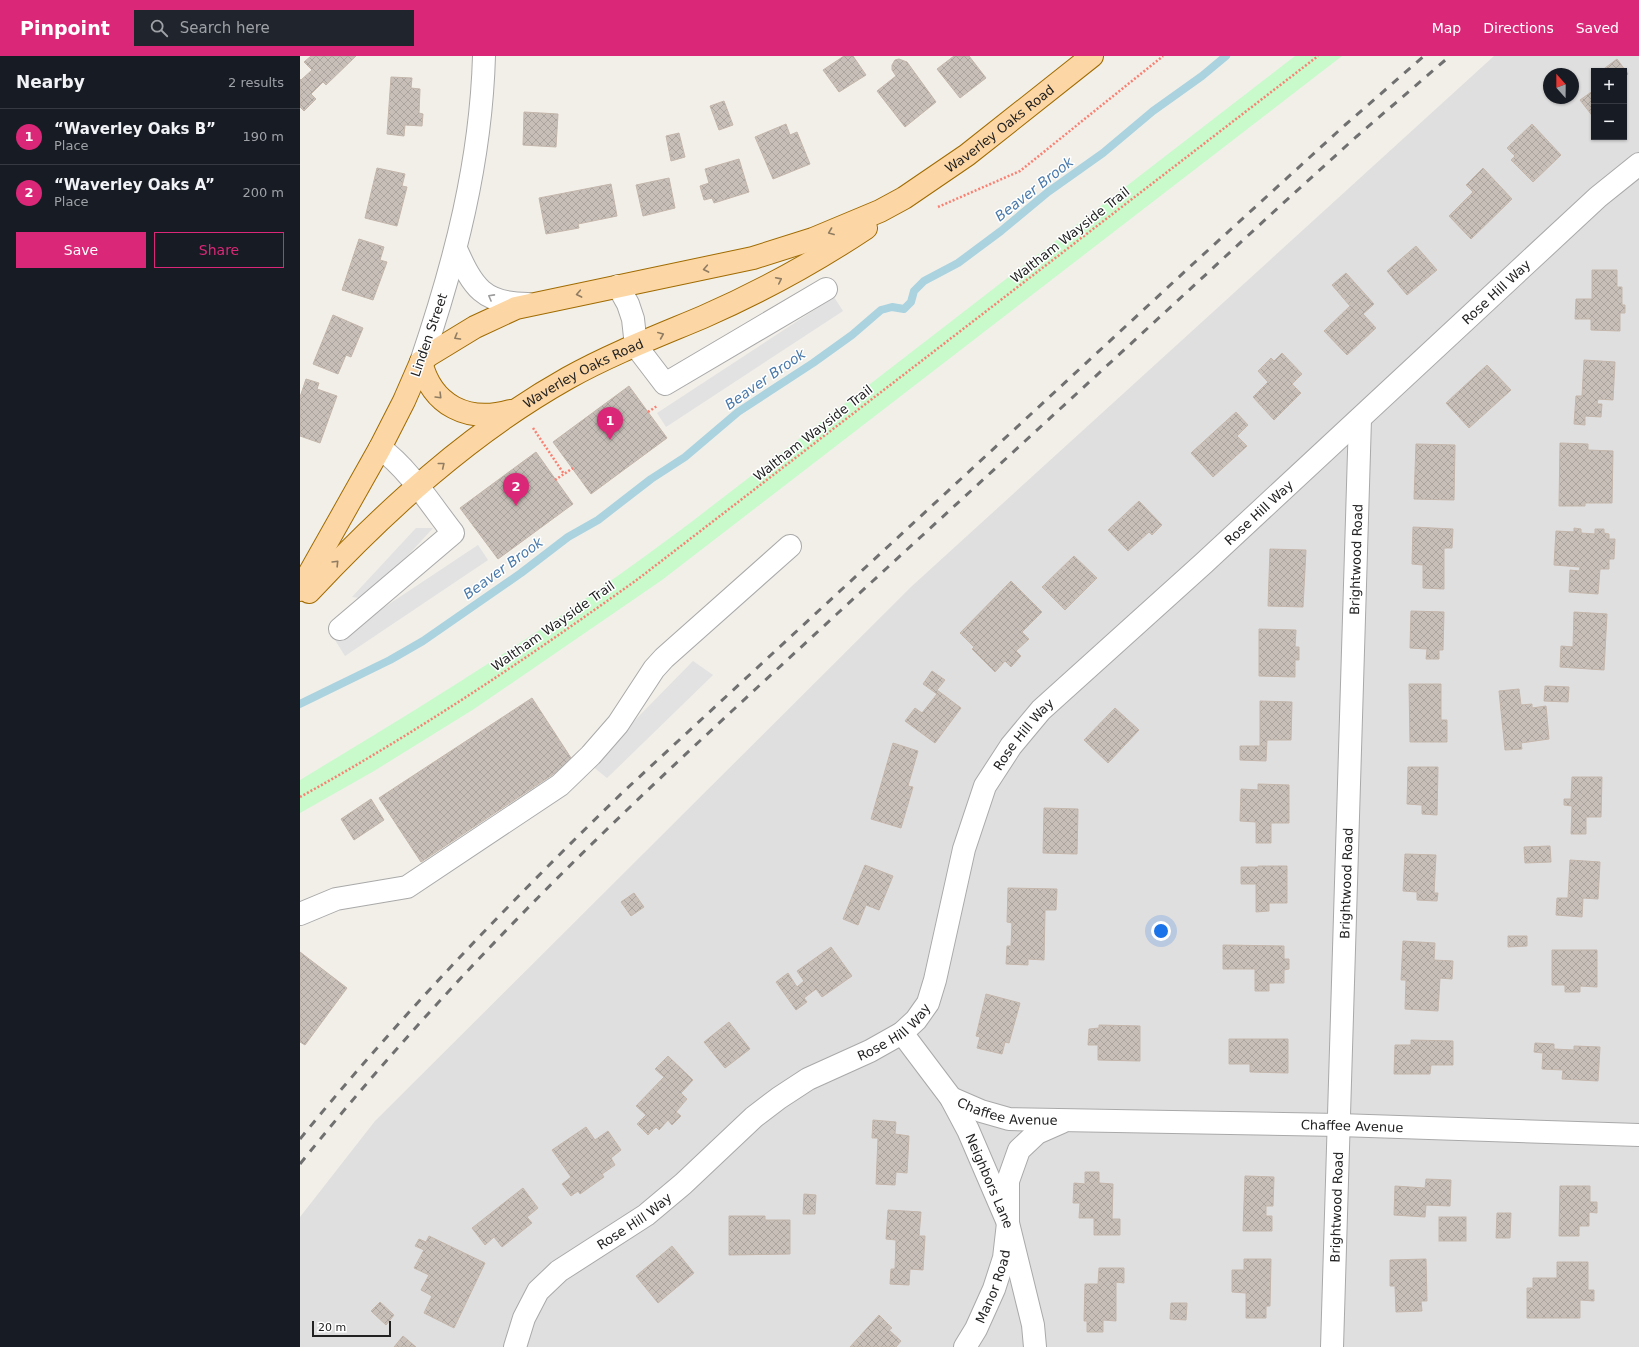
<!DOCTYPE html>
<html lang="en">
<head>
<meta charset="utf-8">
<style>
	body { margin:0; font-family:"DejaVu Sans",sans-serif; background:#20242c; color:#f1f3f6 }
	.controls { position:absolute; right:12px; top:12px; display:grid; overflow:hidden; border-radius:0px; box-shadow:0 1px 3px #0004 }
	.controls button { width:36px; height:36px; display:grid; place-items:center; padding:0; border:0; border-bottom:1px solid #363941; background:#171b24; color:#f1f3f6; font:20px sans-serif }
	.compass { position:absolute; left:1243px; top:12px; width:36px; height:36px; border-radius:50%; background:#171b24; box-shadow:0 1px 3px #0004; rotate:339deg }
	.scale { position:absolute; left:12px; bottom:10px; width:79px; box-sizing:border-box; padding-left:4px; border:2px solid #222; border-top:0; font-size:11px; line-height:14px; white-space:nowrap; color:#222; -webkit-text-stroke:3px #fff; paint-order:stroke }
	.you { position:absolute; left:861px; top:875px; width:14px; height:14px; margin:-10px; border:3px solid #fff; border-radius:50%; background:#1a73e8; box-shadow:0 0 0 6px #1a73e833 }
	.badge { display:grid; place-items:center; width:26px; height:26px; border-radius:50%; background:#db2777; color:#fff; font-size:13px; font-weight:700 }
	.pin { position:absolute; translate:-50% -33px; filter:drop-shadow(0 1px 2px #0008) }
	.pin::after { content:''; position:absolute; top:21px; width:14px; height:12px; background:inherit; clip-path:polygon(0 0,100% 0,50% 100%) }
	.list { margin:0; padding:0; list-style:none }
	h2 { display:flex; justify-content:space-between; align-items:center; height:52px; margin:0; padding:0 16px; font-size:17px }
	h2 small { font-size:13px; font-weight:400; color:#9ea1a6 }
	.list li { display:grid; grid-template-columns:26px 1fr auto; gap:12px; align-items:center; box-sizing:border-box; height:56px; padding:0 16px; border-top:1px solid #363941 }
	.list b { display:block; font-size:15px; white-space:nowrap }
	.list p { margin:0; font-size:13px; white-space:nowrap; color:#9ea1a6 }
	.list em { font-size:13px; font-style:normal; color:#9ea1a6 }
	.actions { display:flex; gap:8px; padding:12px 16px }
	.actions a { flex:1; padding:9px 0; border:1px solid #db2777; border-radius:0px; text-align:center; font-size:14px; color:#db2777 }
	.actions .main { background:#db2777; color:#fff }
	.icon { flex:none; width:22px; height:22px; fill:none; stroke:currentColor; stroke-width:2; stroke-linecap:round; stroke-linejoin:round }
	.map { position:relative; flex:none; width:1339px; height:1291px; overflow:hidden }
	header { display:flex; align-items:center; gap:24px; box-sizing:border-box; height:56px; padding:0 20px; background:#db2777; color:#fff }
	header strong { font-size:19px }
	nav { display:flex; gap:22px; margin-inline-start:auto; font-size:14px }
	.search { width:280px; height:36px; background:#20242c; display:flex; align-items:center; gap:10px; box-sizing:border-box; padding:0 14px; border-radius:0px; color:#9ea1a6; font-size:15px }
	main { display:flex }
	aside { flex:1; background:#171b24 }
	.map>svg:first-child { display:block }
	.residential { fill:#e0dfdf; fill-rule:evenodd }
	.park { fill:#c8facc }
	.parking { fill:#e2e2e2 }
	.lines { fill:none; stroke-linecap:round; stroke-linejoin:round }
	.stream { stroke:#aad3df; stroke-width:8 }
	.building { fill:url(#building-cross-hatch); stroke:#c4b6ab }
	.minor-casing { stroke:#a9a9a9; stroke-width:24 }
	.major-casing { stroke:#a06b00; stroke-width:24 }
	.path { stroke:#fa8072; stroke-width:2.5; stroke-dasharray:2 2; stroke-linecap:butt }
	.minor { stroke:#fff; stroke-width:22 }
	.major { stroke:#fcd6a4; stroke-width:22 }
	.rail { stroke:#707070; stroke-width:3; stroke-dasharray:8 8; stroke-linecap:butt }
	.oneway { stroke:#8f7c63 }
	.oneway2 { stroke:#9c9c9c }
	.labels { text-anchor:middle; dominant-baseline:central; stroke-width:3; stroke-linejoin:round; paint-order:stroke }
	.street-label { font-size:13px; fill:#222; stroke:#fff }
	.water-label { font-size:14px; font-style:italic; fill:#4a7aab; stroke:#fff }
</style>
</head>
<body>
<header>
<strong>Pinpoint</strong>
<div class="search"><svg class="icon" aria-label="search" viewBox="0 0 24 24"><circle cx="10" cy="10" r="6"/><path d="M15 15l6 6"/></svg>Search here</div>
<nav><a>Map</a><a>Directions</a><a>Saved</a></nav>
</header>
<main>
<aside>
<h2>Nearby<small>2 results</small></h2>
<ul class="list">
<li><span class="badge">1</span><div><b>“Waverley Oaks B”</b><p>Place</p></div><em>190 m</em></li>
<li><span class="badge">2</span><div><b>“Waverley Oaks A”</b><p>Place</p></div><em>200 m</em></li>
</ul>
<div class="actions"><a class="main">Save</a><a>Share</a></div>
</aside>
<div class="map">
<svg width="1339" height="1291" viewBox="0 0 1339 1291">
	<defs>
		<pattern id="building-cross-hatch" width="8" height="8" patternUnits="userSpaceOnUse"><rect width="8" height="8" fill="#c7bfb8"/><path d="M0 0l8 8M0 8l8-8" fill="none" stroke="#aba49e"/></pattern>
	</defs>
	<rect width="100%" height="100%" fill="#f2efe9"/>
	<path class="residential" d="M1194,0H1339V1291H0V1161L75,1065L612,530ZM1294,15H1324V81H1294ZM1249,18H1273V42H1249Z"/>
	<path class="park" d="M995,0H1042L362,524L174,653L74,715L0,757V724C69,682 139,640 206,596C269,555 330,512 390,467Z"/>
	<g class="parking">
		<polygon points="534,241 543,255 366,371 357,357"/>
		<polygon points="116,472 133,472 68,543 52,541"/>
		<polygon points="178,489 188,504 45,600 35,584"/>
		<polygon points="393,605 413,619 307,722 291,709"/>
	</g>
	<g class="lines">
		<polyline class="stream" points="0,648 90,604 123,585 221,517 268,481 298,464 351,423 385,401 438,356 513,307 552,279 581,254 592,251 604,253 611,246 614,235 624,225 658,207 701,175 748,136 803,97 853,55 902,20 926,0"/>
	</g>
	<g class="building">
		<polygon points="11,0 56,0 26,29 23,26 11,38 16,43 4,55 0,51 0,23 1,24 12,14 4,6"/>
		<polygon points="544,0 553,0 566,19 539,36 523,14"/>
		<polygon points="654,0 669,0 686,22 660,42 637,13"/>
		<polygon points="599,3 607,6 636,46 605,71 577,35 596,20 592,14 592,9 595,4"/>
		<polygon points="1317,3 1328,18 1324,21 1324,15 1301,15"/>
		<polygon points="91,21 112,22 111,32 120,33 119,57 123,58 122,70 105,69 104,80 87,78"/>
		<polygon points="1294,34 1294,62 1280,44"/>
		<polygon points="424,45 433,69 419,74 410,50"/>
		<polygon points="224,56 258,58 256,91 223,89"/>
		<polygon points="486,68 490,79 497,76 510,108 473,123 455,81"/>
		<polygon points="1232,68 1261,99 1233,126 1211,104 1215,100 1207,92"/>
		<polygon points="379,77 385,101 371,105 366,80"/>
		<polygon points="439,103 449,136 414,147 412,142 404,144 400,130 409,127 405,113"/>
		<polygon points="77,112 105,118 102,130 107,131 97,170 65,162"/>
		<polygon points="1183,112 1212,143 1171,183 1149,160 1173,136 1166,129"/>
		<polygon points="369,122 375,152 343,160 336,129"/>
		<polygon points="311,128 317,160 278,168 279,172 246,178 239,142"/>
		<polygon points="59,183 84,191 80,204 87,206 73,244 42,234"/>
		<polygon points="1116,190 1137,214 1107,239 1087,215"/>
		<polygon points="1292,214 1317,214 1317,231 1322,231 1322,249 1325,249 1325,257 1320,257 1320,275 1291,274 1291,263 1275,263 1276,243 1292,243"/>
		<polygon points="1046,217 1074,248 1063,258 1076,272 1047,299 1024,275 1050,250 1032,229"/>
		<polygon points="33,259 63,272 51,301 46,299 38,318 13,308"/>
		<polygon points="982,297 1002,318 992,328 1001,337 974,364 953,341 968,326 958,315 971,302 974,305"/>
		<polygon points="1284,304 1315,306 1313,344 1298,343 1297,348 1302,348 1301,361 1285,360 1285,369 1274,368 1276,340 1282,340"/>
		<polygon points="1187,309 1211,334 1169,372 1146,347"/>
		<polygon points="6,323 19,327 17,333 37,340 20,387 0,380 0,341"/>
		<polygon points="329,330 367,382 291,438 253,386"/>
		<polygon points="936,356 948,369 937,380 947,390 913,421 891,397"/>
		<polygon points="1260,387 1288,388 1288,394 1313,395 1312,447 1285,447 1285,450 1259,450"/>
		<polygon points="1116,388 1155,389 1154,444 1114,443"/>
		<polygon points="236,396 273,448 198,503 160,452"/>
		<polygon points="839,445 862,469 852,479 849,476 828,495 808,474"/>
		<polygon points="1113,471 1153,473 1152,492 1144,492 1144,533 1123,532 1123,509 1112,508"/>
		<polygon points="1274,472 1281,473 1281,477 1295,478 1295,473 1304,473 1304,477 1309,478 1309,483 1315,483 1314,503 1309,503 1309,513 1300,513 1298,538 1269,536 1270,514 1279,515 1280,511 1254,509 1256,475 1274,476"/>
		<polygon points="970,493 1006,494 1003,551 968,550"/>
		<polygon points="774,500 797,522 765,554 742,531"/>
		<polygon points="711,525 742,556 722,576 729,583 716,595 721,600 711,611 705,605 695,616 672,593 674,591 660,577"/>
		<polygon points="1111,555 1144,556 1143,594 1139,594 1139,603 1126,603 1127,593 1110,592"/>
		<polygon points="1274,556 1307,558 1304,614 1260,611 1261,590 1273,591"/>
		<polygon points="959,573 996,574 995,591 999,591 999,604 995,604 995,621 959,620"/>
		<polygon points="632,615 645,624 637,634 661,652 635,687 605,665 615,652 622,657 637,638 623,628"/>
		<polygon points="1109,628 1141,628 1141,664 1147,664 1147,686 1110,686"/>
		<polygon points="1245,630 1269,631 1268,646 1244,645"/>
		<polygon points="1219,633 1221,649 1232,648 1232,652 1246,650 1249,683 1221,687 1222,693 1205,694 1199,635"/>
		<polygon points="232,642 273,705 121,806 79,742"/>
		<polygon points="960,645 992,646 991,684 967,684 966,705 940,704 940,690 960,690"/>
		<polygon points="815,652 839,674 808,707 784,684"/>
		<polygon points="593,687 618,695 608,730 613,731 601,772 571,763"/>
		<polygon points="1108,711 1138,711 1137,759 1122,758 1122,749 1107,748"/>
		<polygon points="1272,721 1302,721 1301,761 1286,761 1286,778 1271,778 1272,750 1264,749 1264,743 1271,743"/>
		<polygon points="958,728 989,729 989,767 971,767 971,787 956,787 956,766 940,765 941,733 958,734"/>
		<polygon points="71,743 84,764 54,784 41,763"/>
		<polygon points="744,752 778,753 777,798 743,797"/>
		<polygon points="1250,790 1251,806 1225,807 1224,791"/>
		<polygon points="1105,798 1136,799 1134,837 1138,837 1137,845 1117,844 1117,836 1103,835"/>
		<polygon points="1270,804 1300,806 1298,843 1283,842 1282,861 1256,859 1257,842 1268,842"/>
		<polygon points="565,809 593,820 579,854 566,849 558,869 543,863"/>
		<polygon points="958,810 987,810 987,847 969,847 969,855 956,856 956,828 941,828 941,811 958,811"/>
		<polygon points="708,832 757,833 756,854 745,854 744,904 728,903 728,909 706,908 707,890 711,890 712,867 707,866"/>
		<polygon points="334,837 344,851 331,860 321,846"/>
		<polygon points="1208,880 1227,880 1227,890 1208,891"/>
		<polygon points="1103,885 1135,887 1134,904 1153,905 1152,923 1140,922 1138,955 1105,953 1106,924 1101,924"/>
		<polygon points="923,889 984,890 984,903 989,903 989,913 984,914 984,927 969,927 969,935 955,935 955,913 923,913"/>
		<polygon points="531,891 552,920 522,941 516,933 504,942 507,946 496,954 476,926 488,917 497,931 504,925 497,915"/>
		<polygon points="1252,894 1297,894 1297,931 1280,930 1280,936 1265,936 1265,929 1252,929"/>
		<polygon points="0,896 47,932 5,989 0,986"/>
		<polygon points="686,938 720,947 709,987 705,986 702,998 677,992 680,981 676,980"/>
		<polygon points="429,966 450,993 425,1012 404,986"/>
		<polygon points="799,969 840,970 840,1005 798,1004 798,989 788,989 789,973 799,972"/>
		<polygon points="929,983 988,983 988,1017 950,1016 950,1008 929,1008"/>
		<polygon points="1111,984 1153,985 1153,1009 1131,1009 1130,1018 1094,1018 1095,989 1111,989"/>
		<polygon points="1235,987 1254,988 1254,993 1274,994 1274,990 1300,991 1298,1025 1262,1023 1263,1014 1242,1013 1243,997 1234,996"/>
		<polygon points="368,1000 393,1024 381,1037 387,1043 376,1056 381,1060 372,1069 368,1064 359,1074 356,1071 348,1079 337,1068 346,1059 336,1050 364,1021 355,1013"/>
		<polygon points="573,1064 596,1066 595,1078 609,1080 607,1117 596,1116 595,1129 576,1128 578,1082 572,1082"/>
		<polygon points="286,1071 295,1084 308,1075 321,1094 311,1102 315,1109 302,1118 304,1121 280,1138 278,1135 271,1140 262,1128 271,1121 252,1094"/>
		<polygon points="785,1116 799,1116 799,1127 813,1128 812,1163 820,1163 820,1179 794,1179 794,1162 779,1162 780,1147 773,1147 774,1127 785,1128"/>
		<polygon points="945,1120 974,1121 973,1150 966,1150 966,1160 972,1160 972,1175 943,1175"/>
		<polygon points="1126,1123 1151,1124 1150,1150 1126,1149 1125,1161 1094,1159 1095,1130 1125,1132"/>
		<polygon points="1260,1130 1290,1130 1290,1146 1297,1146 1297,1157 1289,1156 1289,1170 1279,1170 1279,1180 1259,1180"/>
		<polygon points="223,1132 238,1152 227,1161 232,1167 202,1191 194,1181 185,1189 172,1172"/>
		<polygon points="504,1138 516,1139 515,1158 503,1158"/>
		<polygon points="588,1154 621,1156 619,1180 625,1180 623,1214 610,1213 609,1229 590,1228 591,1213 595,1213 596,1184 586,1183"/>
		<polygon points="1197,1157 1211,1157 1210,1182 1196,1182"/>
		<polygon points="429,1160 465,1160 465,1164 490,1164 490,1198 429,1199"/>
		<rect x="1139" y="1161" width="27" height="24"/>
		<polygon points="129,1180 185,1207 154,1272 124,1257 132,1240 121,1234 129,1219 114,1212 124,1194 115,1190 119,1183 126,1186"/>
		<polygon points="372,1190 394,1217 358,1247 336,1220"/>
		<polygon points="944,1203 971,1203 970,1250 966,1250 966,1262 946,1262 946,1237 932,1236 932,1214 944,1214"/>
		<polygon points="1126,1203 1127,1245 1121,1245 1122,1255 1096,1256 1095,1230 1090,1230 1090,1204"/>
		<polygon points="1257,1206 1288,1206 1288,1234 1294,1234 1294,1245 1280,1244 1280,1262 1227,1262 1227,1232 1233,1232 1233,1222 1257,1222"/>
		<polygon points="799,1212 824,1212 824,1227 816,1226 816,1265 803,1264 803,1276 787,1276 787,1265 784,1265 785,1228 798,1228"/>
		<polygon points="80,1246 94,1259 86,1269 71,1255"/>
		<polygon points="871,1247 887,1247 886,1264 870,1263"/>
		<polygon points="579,1259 592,1272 589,1274 601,1285 596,1291 550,1291"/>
		<polygon points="103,1280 116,1291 94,1291"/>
	</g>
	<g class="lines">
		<g class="minor-casing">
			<g id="minor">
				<path d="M156,193C173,231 183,248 228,248"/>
				<polyline points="318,230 328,248 333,263 336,290 365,328 526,233"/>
				<path d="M121,306C155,206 181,106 184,0"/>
				<path d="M40,573L153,477C131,449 109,413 80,392"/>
				<polyline points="0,858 36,843 107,831 260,729 291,699 318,668 354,613 364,602 490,490"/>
				<path id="s1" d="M602,977L651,1042L668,1074L708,1167L733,1269L735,1291"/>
				<path id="s2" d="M651,1042L681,1055L709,1063L1039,1069L1339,1079"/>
				<path id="s3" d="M215,1291L224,1262L238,1235L259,1215L346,1159L383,1128L454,1061L479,1042L508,1023L570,995L602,977L616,964L628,947L635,924L664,793L685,730L711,690L741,654L904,507L1298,141L1339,108"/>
				<path id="s4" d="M665,1291L676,1273L694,1233L704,1202L708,1167V1125L719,1094L737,1077L762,1066"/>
				<path id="s5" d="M1032,1291L1060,363"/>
			</g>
		</g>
		<g class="major-casing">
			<g id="major">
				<path d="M121,306C132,350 168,367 210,355"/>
				<path id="s6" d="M0,534L80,392L104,345L121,306L129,299L175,271L216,252L453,202L513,183L580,155L604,142L667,99L792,0"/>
				<path id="s7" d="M9,536C86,454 170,377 268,322C311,298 358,280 403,261C460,236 515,206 566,172"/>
			</g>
		</g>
		<g class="path">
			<polyline points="638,151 720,115 863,0"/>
			<polyline points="348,356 357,350"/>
			<polyline points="233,372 264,418"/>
			<polyline points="255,424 273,412"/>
			<path d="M0,741C118,676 229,601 338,523L1018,0"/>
		</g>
		<use href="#minor" class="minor"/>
		<use href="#major" class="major"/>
		<g class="rail">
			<path d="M0,1083C100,960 209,847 322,737L894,207L1045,69L1124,0"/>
			<path d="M0,1108C69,1022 142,940 219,861C322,755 431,656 539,556C686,421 833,286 980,150L1056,81L1150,0"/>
		</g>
	</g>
	<defs><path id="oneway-chevron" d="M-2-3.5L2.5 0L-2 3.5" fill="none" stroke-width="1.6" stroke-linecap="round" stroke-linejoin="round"/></defs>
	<g class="oneway">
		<use href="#oneway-chevron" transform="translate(531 176) rotate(159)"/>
		<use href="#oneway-chevron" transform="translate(406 213) rotate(169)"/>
		<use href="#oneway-chevron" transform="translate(479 224) rotate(-26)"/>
		<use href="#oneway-chevron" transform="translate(279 238) rotate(169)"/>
		<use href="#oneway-chevron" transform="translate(361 279) rotate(-23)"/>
		<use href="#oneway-chevron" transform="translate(157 281) rotate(150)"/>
		<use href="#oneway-chevron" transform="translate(139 340) rotate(45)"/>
		<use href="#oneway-chevron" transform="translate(142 409) rotate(-39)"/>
		<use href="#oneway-chevron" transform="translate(36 507) rotate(-46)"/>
	</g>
	<use class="oneway2" href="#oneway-chevron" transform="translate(191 241) rotate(-151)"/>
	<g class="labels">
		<g class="street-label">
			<text stroke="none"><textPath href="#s6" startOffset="891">Waverley Oaks Road</textPath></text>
			<text transform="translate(770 179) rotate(-38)">Waltham Wayside Trail</text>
			<text stroke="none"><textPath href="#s3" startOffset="1487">Rose Hill Way</textPath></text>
			<text transform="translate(129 279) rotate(-71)">Linden Street</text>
			<text stroke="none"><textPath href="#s7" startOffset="353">Waverley Oaks Road</textPath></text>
			<text transform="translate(513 377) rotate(-38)">Waltham Wayside Trail</text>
			<text stroke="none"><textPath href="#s3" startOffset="1163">Rose Hill Way</textPath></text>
			<text stroke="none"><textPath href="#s5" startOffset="788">Brightwood Road</textPath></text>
			<text transform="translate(253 570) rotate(-35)">Waltham Wayside Trail</text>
			<text stroke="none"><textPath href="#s3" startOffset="839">Rose Hill Way</textPath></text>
			<text stroke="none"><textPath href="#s5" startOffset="464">Brightwood Road</textPath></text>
			<text stroke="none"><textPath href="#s3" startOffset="504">Rose Hill Way</textPath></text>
			<text stroke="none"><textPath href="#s2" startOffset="59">Chaffee Avenue</textPath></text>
			<text stroke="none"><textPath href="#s2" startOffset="405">Chaffee Avenue</textPath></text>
			<text stroke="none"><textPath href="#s1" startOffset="173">Neighbors Lane</textPath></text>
			<text stroke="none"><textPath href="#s5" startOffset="140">Brightwood Road</textPath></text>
			<text stroke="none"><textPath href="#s3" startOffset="180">Rose Hill Way</textPath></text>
			<text stroke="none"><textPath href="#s4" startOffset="67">Manor Road</textPath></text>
		</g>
		<g class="water-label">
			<text transform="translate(734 133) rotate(-38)">Beaver Brook</text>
			<text transform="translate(465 323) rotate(-35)">Beaver Brook</text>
			<text transform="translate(203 512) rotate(-36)">Beaver Brook</text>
		</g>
	</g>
</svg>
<div class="controls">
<button>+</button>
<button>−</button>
</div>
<svg class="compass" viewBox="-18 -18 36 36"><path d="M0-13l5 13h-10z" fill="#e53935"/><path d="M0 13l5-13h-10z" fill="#9ea1a6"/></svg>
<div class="scale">20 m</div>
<div class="you"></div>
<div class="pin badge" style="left:310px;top:384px">1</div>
<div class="pin badge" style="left:216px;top:450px">2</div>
</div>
</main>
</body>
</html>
